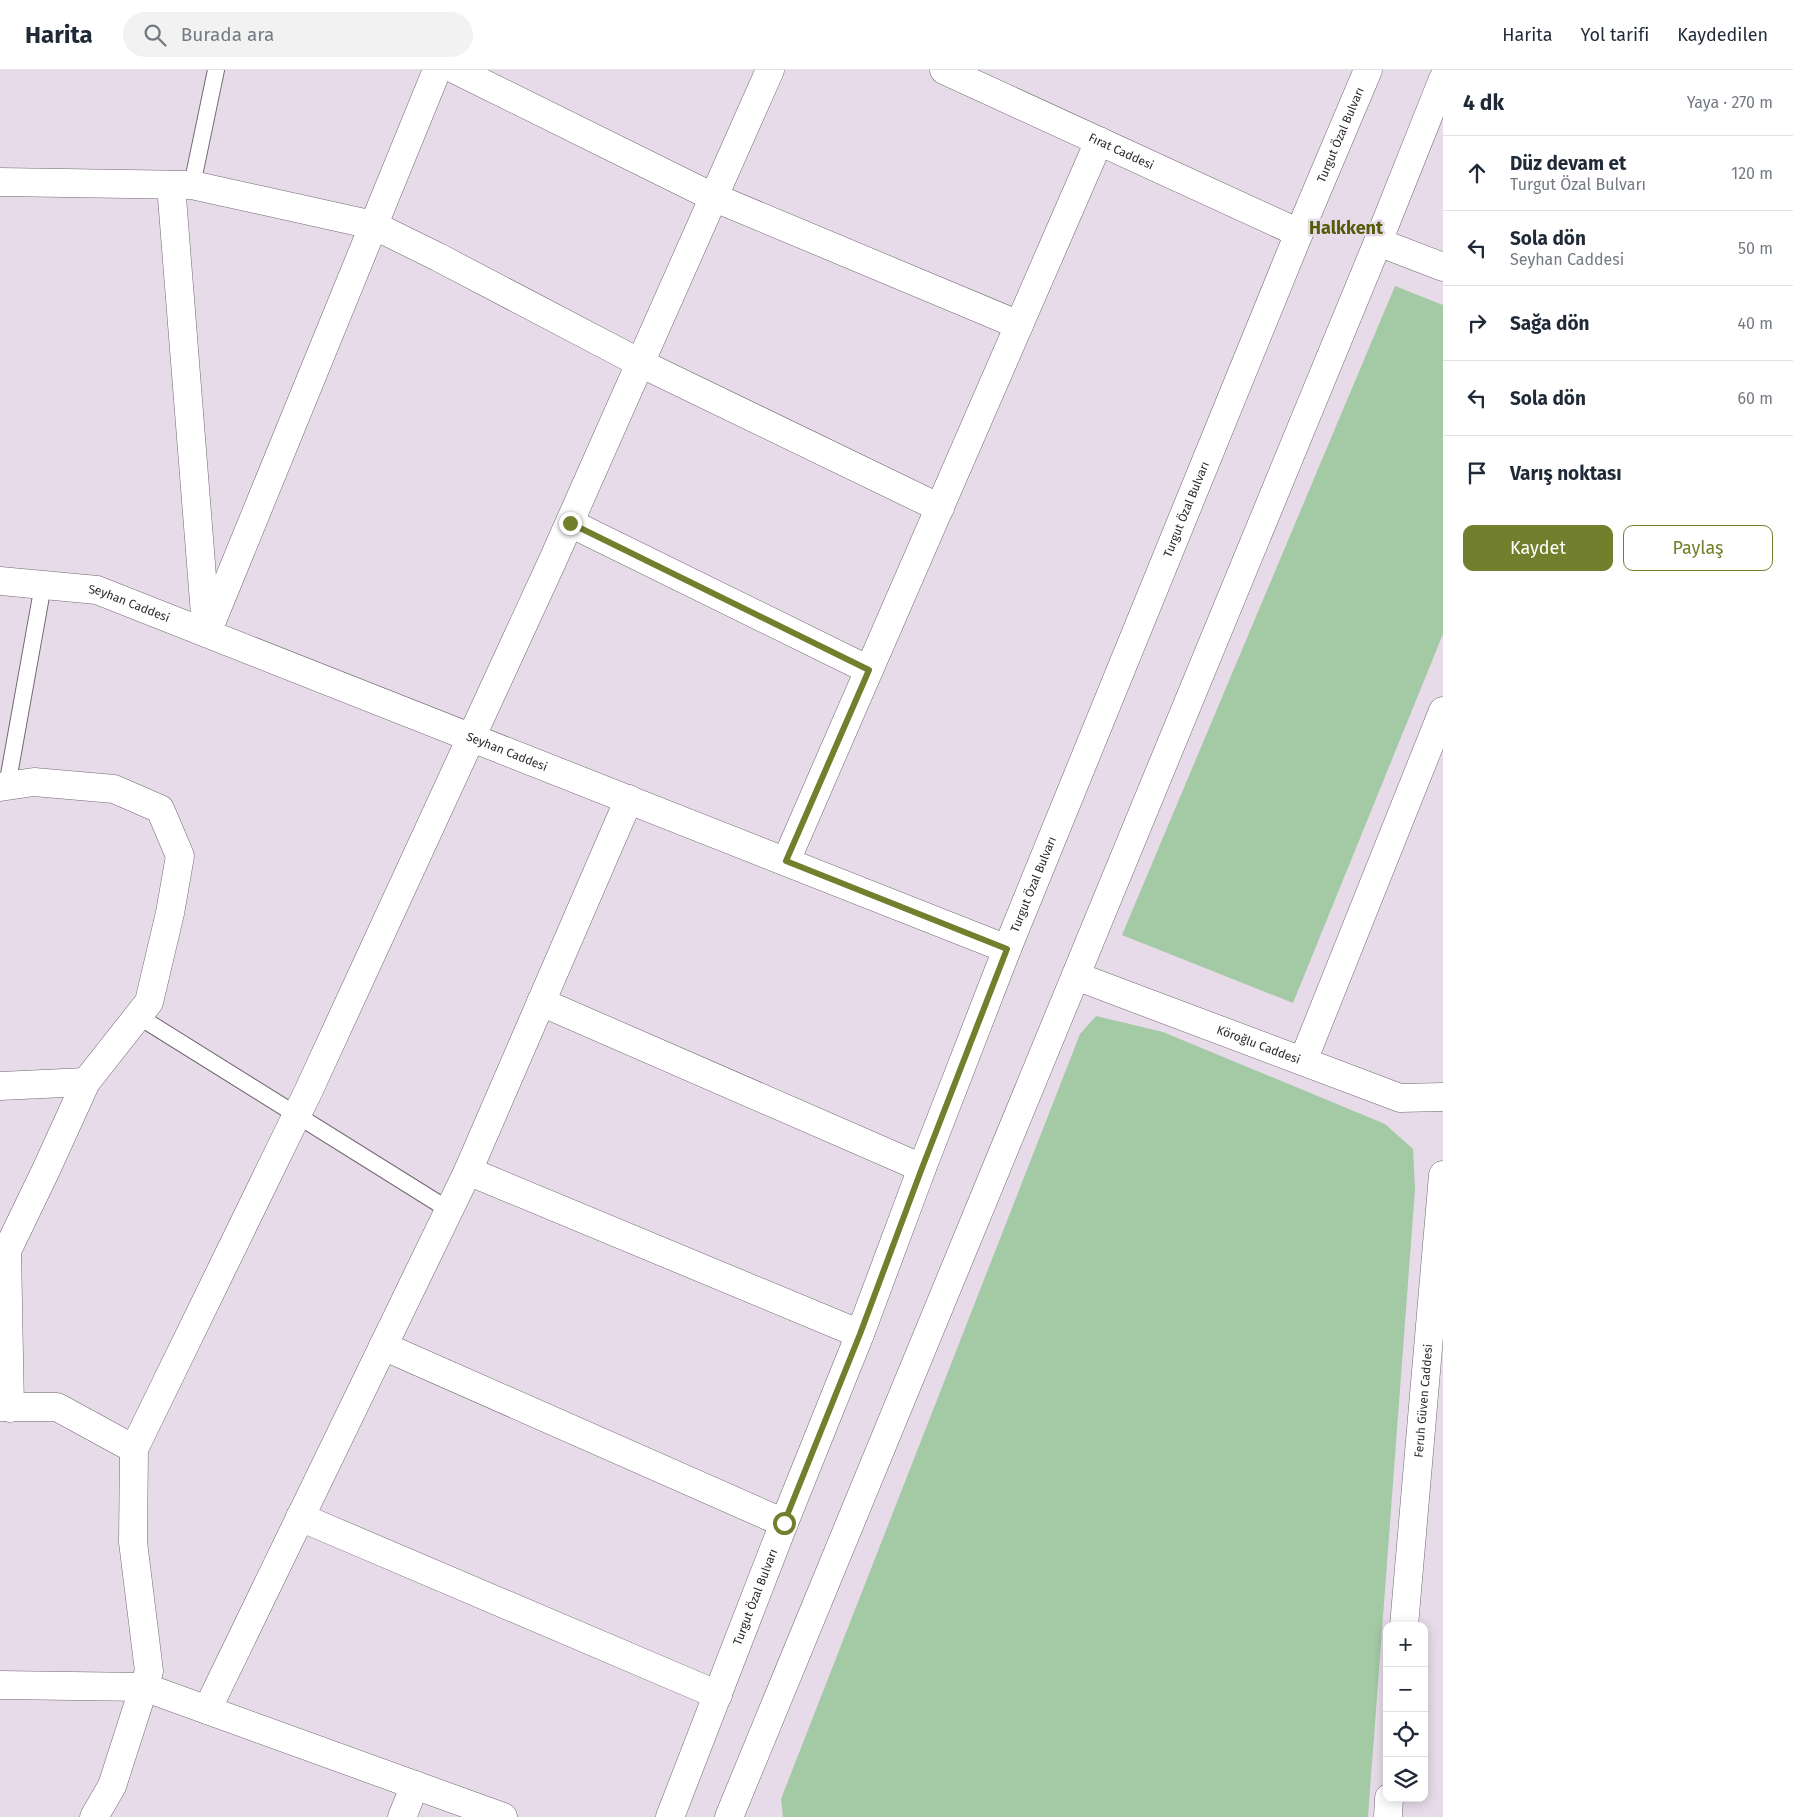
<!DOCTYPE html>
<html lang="tr">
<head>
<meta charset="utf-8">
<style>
	body { margin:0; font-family:"Fira Sans",sans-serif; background:#f2f2f3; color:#1f2937 }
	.controls { position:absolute; right:15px; bottom:15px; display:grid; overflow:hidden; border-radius:10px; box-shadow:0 2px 12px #0003 }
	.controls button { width:45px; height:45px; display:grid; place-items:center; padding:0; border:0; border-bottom:1px solid #e0e1e3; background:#fff; color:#1f2937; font:25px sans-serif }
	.stop { position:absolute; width:15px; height:15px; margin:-11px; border:4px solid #727f2c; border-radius:50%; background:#fff }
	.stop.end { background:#727f2c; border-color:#fff; box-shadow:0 1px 5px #0008 }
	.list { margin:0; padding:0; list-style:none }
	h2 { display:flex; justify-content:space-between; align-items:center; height:65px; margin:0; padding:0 20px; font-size:21px }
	h2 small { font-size:16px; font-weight:400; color:#747a83 }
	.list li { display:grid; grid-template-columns:32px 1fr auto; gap:15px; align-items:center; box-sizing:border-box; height:75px; padding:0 20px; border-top:1px solid #e0e1e3 }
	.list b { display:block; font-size:19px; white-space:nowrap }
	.list p { margin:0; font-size:16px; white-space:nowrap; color:#747a83 }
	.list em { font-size:16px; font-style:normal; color:#747a83 }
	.actions { display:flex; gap:10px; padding:15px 20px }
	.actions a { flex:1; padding:11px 0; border:1px solid #727f2c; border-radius:10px; text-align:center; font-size:18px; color:#727f2c }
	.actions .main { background:#727f2c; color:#fff }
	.icon { flex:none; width:28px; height:28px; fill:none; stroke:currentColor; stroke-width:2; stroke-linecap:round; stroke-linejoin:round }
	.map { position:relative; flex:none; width:1443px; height:1747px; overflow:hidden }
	header { display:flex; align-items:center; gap:30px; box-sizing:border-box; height:70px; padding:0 25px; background:#fff; border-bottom:1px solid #e0e1e3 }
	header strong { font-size:24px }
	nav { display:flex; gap:28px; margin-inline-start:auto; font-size:18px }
	.search { width:350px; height:45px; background:#f2f2f3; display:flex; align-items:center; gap:12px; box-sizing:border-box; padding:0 18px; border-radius:28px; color:#747a83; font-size:19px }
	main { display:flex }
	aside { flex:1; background:#fff }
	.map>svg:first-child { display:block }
	.green { fill:#a4c9a5 }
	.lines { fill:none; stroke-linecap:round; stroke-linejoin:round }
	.service-casing { stroke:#726773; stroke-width:18 }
	.minor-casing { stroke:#726773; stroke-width:29 }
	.tertiary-casing { stroke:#726773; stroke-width:29 }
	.service { stroke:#fff; stroke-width:16 }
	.minor { stroke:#fff; stroke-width:28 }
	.tertiary { stroke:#fff; stroke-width:28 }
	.route { stroke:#727f2c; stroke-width:6 }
	.labels { text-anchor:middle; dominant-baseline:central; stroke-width:5; stroke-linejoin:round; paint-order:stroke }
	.street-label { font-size:12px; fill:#2e292f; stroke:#e7dbe9 }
	.district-label { font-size:18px; font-weight:bold; fill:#525c09; stroke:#e7dbe9 }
</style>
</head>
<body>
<header>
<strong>Harita</strong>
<div class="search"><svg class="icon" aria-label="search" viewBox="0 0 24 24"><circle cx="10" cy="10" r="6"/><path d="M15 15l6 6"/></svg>Burada ara</div>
<nav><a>Harita</a><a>Yol tarifi</a><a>Kaydedilen</a></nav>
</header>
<main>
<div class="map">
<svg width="1443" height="1747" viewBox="0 0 1443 1747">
	<rect width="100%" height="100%" fill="#e7dbe9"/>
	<g class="green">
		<polygon points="1395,216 1443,235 1443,564 1293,933 1122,865"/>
		<polygon points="1096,946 1163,962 1385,1054 1413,1079 1415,1119 1368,1747 783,1747 781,1729 1080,964"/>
	</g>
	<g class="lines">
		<g class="service-casing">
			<g id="service">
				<polyline points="192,115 216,0"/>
				<polyline points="7,716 43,515"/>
				<polyline points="138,946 449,1140"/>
			</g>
		</g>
		<g class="minor-casing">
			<g id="minor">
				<polyline points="456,0 713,127 1019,255"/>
				<path id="s1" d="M944,0L1299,163"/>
				<polyline points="0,112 192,115 373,155 438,187 640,293 940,438"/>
				<polyline points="171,115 206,557"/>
				<polyline points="1378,172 1443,197"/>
				<polyline points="570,453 869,600"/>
				<path id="s2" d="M0,511L97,520L1007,879"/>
				<polyline points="207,563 437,0"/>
				<polyline points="0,717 34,712 114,719 160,739 180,786 170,843 149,932 86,1012 46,1100 7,1181 10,1338"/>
				<polyline points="786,791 1099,71"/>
				<path id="s3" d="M1076,906L1400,1028L1443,1027"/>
				<polyline points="541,932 922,1098"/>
				<polyline points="1303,991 1443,641"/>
				<polyline points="0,1016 86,1012"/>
				<polyline points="468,1101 860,1264"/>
				<polyline points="383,1276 784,1453"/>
				<polyline points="0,1337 57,1337 134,1379"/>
				<polyline points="300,1447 718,1625"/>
				<path id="s4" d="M1404,1556L1443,1105"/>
				<polyline points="0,1615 144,1617 503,1747"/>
				<polyline points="207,1640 468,1101 629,729"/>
				<polyline points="94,1747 112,1716 149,1601 133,1472 134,1379 308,1022 552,492 770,0"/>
				<polyline points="402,1747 415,1715"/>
				<polyline points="1388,1747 1389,1728"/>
			</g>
		</g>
		<g class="tertiary-casing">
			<g id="tertiary">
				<path id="s5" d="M670,1747L784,1453L860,1264L922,1098L1007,879L1299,163L1368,0"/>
				<polyline points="729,1747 1378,172 1443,9"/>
			</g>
		</g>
		<use href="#service" class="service"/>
		<use href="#minor" class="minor"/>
		<use href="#tertiary" class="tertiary"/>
	</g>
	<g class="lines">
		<polyline class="route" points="570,453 869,600 786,791 1007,879 922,1098 860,1264 784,1453"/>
	</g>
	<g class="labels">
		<g class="street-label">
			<text stroke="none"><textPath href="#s5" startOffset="1811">Turgut Özal Bulvarı</textPath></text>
			<text stroke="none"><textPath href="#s1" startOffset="195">Fırat Caddesi</textPath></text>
			<text stroke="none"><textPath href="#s5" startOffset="1406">Turgut Özal Bulvarı</textPath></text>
			<text stroke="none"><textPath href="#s2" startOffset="132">Seyhan Caddesi</textPath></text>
			<text stroke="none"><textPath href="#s2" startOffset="538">Seyhan Caddesi</textPath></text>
			<text stroke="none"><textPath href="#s5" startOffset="1001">Turgut Özal Bulvarı</textPath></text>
			<text stroke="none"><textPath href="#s3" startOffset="195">Köroğlu Caddesi</textPath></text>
			<text stroke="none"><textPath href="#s4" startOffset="226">Feruh Güven Caddesi</textPath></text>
			<text stroke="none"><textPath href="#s5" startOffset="236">Turgut Özal Bulvarı</textPath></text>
		</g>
		<g class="district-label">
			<text x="1346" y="158">Halkkent</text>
		</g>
	</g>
</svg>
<div class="controls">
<button>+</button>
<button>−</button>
<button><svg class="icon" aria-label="locate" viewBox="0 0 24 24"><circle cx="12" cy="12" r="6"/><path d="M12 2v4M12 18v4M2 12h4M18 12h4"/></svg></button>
<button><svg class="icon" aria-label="layers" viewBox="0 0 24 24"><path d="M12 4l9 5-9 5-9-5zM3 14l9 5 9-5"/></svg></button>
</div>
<div class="stop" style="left:784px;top:1453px"></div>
<div class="stop end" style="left:570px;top:453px"></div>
</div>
<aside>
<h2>4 dk<small>Yaya · 270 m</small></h2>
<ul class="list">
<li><svg class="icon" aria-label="ahead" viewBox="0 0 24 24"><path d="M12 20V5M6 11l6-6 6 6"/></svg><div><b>Düz devam et</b><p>Turgut Özal Bulvarı</p></div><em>120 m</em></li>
<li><svg class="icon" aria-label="left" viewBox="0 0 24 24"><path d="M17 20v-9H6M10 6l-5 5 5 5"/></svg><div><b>Sola dön</b><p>Seyhan Caddesi</p></div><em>50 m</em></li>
<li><svg class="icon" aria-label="right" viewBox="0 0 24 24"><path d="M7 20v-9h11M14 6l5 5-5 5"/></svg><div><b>Sağa dön</b></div><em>40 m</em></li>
<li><svg class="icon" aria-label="left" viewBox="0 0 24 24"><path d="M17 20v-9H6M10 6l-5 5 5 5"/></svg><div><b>Sola dön</b></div><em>60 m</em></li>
<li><svg class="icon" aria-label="arrive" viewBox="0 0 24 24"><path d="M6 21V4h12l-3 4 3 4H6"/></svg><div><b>Varış noktası</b></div></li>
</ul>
<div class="actions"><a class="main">Kaydet</a><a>Paylaş</a></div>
</aside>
</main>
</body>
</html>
